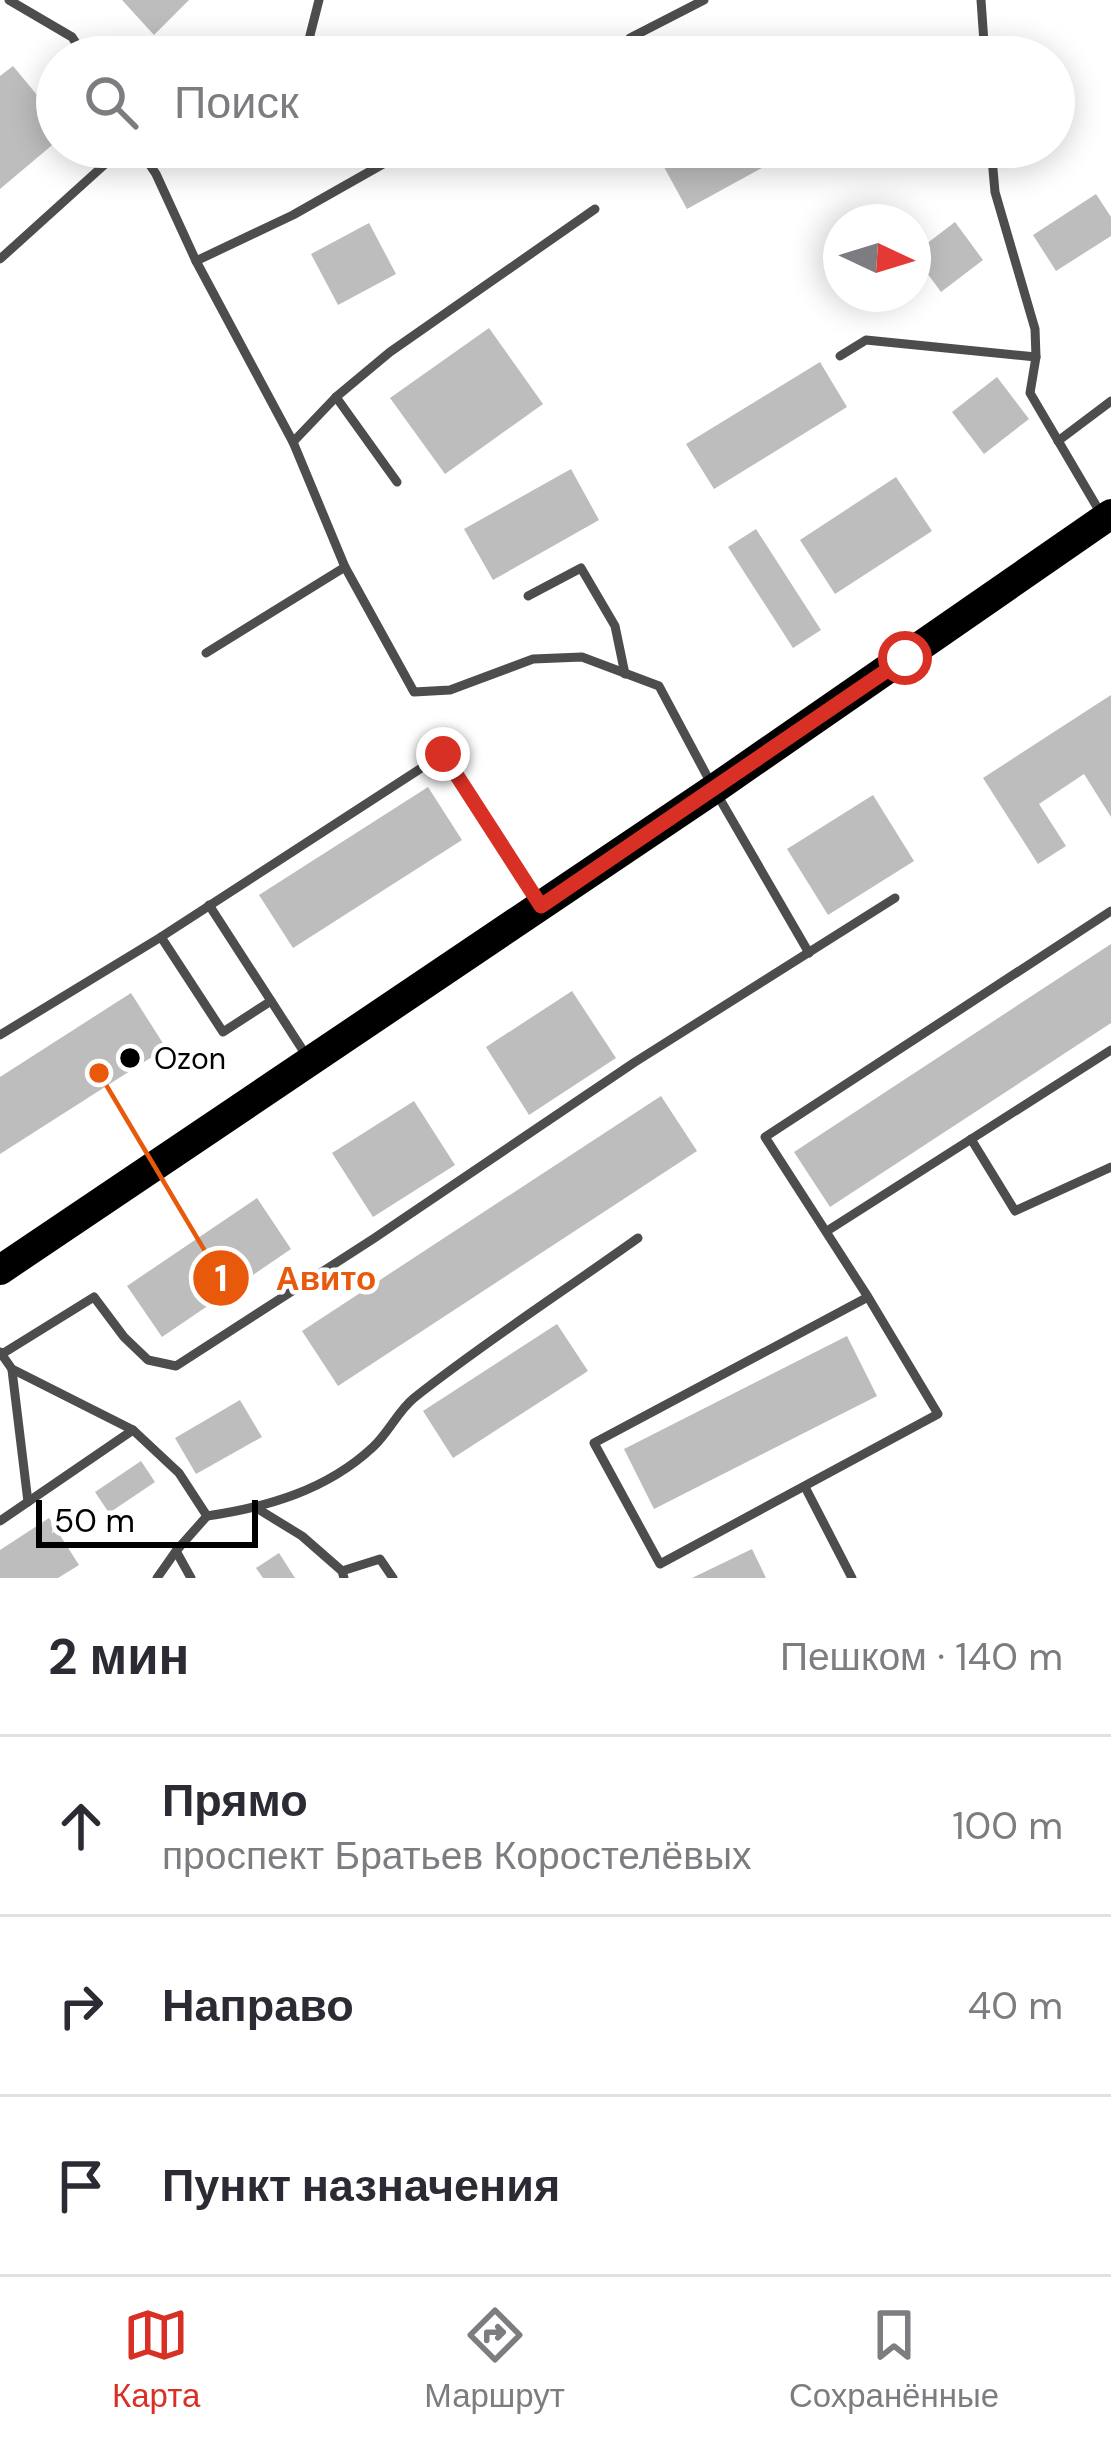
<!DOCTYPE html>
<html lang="ru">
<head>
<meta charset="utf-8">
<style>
	body { margin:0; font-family:"DM Sans",sans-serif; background:#f7f7f7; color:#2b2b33 }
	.compass { position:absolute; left:823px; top:204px; width:108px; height:108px; border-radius:50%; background:#fff; box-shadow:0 6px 30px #0003; rotate:94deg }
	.scale { position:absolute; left:36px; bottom:30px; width:222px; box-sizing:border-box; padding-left:12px; border:6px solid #000; border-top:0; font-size:33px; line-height:42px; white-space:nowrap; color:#000; -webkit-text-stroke:9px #fff; paint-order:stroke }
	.stop { position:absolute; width:36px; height:36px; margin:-27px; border:9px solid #d93025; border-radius:50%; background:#fff }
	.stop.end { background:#d93025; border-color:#fff; box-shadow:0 3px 12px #0008 }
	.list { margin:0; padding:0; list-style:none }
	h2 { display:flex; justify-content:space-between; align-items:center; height:156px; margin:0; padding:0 48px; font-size:51px }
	h2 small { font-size:39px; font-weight:400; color:#7c7c81 }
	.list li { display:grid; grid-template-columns:78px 1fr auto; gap:36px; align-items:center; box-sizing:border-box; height:180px; padding:0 48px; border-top:3px solid #e1e1e2 }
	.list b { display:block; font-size:45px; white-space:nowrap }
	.list p { margin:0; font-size:39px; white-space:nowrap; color:#7c7c81 }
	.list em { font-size:39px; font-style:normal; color:#7c7c81 }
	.icon { flex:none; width:66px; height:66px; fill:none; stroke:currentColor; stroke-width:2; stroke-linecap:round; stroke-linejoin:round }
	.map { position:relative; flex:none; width:1111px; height:1578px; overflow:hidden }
	.search { position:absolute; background:#fff; box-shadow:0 6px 30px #0003; left:36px; right:36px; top:36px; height:132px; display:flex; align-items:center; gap:30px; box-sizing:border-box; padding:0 42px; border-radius:66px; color:#7c7c81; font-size:45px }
	.sheet { height:696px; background:#fff }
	nav { display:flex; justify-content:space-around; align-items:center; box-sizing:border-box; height:168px; border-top:3px solid #e1e1e2; background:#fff; font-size:33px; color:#7c7c81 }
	nav a { display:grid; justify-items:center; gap:6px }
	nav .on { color:#d93025 }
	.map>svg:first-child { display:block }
	.building { fill:#bdbdbd }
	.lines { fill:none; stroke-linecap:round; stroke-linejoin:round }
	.lane { stroke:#4d4d4d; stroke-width:9 }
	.primary { stroke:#000; stroke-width:30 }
	.route { stroke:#d93025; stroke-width:15 }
	.poi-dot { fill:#000; stroke:#fff; stroke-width:4.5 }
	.labels { text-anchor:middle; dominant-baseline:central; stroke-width:9; stroke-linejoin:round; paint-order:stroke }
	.poi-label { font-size:30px; fill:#000; stroke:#fff; text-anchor:start }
	.leader { fill:none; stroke:#e8590c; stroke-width:4.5 }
	.callout-dot { fill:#e8590c; stroke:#fff; stroke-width:4.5 }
	.mark-label { font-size:36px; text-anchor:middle; font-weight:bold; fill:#fff }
	.callout-label { font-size:33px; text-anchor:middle; font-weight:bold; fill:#e8590c; stroke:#fff; stroke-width:9; stroke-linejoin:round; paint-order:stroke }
</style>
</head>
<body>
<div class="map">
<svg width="1111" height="1578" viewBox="0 0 1111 1578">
	<rect width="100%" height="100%" fill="#fff"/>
	<g class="building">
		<polygon points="122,0 189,0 154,35"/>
		<polygon points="13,66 57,119 57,141 0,189 0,76"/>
		<polygon points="653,147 800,147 687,209"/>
		<polygon points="1096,194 1111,217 1111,236 1056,271 1033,235"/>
		<polygon points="955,222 983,260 941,292 913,254"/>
		<polygon points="369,223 396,274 338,305 311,254"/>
		<polygon points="489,328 543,404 445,474 390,398"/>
		<polygon points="820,362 847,407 714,489 686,444"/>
		<polygon points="997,377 1029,419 984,454 952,412"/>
		<polygon points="571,469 599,520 493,580 464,529"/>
		<polygon points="896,477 932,531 835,594 800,540"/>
		<polygon points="756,529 821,630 793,648 728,547"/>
		<polygon points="1111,695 1111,817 1084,774 1039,804 1066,846 1038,864 983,778"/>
		<polygon points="428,787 462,840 293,948 259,895"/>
		<polygon points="873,795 914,861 828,915 787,849"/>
		<polygon points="1111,944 1111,1023 830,1207 794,1152"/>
		<polygon points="572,991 616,1058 529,1115 486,1047"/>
		<polygon points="131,993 166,1048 0,1154 0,1077"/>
		<polygon points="661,1096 697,1151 338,1386 302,1331"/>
		<polygon points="414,1101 455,1165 373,1217 332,1153"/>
		<polygon points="257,1198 291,1249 162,1337 127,1286"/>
		<polygon points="557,1324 588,1371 453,1458 423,1411"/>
		<polygon points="847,1336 877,1396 654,1509 624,1449"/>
		<polygon points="240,1400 262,1437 196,1474 175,1438"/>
		<polygon points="141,1461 155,1482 109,1513 95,1492"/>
		<polygon points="49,1518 79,1565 58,1578 0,1578 0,1550"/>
		<polygon points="752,1549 766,1578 692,1578"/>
		<polygon points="279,1553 295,1578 263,1578 256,1568"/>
	</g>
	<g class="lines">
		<g class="lane">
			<polyline points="9,0 72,37 85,57"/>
			<polyline points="981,0 985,57"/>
			<polyline points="630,38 704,0"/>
			<polyline points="291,57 307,47 319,0"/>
			<polyline points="138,147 156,174 196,261 293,442 345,567 414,692 450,690 533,659 582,657 659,686 714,789 809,953"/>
			<polyline points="991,147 995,192 1035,329 1036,357 1030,393 1100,512"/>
			<polyline points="0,259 124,147"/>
			<polyline points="196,261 293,215 413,147"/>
			<polyline points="840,356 866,340 1036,357"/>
			<polyline points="336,397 397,482"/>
			<polyline points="1058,441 1111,401"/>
			<polyline points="293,442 336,397 390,352 595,209"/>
			<polyline points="528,596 581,568 615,626 625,674"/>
			<polyline points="206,653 345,567"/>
			<polyline points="209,905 306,1055"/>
			<polyline points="161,937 223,1032 271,1001"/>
			<polyline points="0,1035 161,937 443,754 536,899"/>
			<polyline points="971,1139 1015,1211 1111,1167"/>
			<polyline points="827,1231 1111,1050"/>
			<polyline points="868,1297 594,1443 660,1564 938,1414 868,1297 765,1137 1111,911"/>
			<polyline points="0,1352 12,1369 133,1430 179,1473 207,1516 176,1551 157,1578"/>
			<polyline points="2,1354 94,1297 124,1337 148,1360 176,1366 373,1239 635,1062 895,898"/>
			<polyline points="12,1370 28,1502"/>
			<polyline points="805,1487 852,1578"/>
			<polyline points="258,1509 302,1536 342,1571 344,1578"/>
			<path d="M207,1516C268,1507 327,1490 373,1447C389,1432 398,1411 414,1398C486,1341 564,1291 638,1238"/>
			<polyline points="0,1521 133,1430"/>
			<polyline points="176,1551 191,1578"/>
			<polyline points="342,1571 380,1559 393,1578"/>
		</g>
		<polyline class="primary" points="0,1270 714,789 1111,514"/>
	</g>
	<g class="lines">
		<polyline class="route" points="443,754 541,906 905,658"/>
	</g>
	<circle class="poi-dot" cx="130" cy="1058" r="12"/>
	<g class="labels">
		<g class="poi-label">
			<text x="154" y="1058">Ozon</text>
		</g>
	</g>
	<path class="leader" d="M99 1073L221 1278"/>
	<g class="callout-dot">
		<circle cx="99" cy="1073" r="12"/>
		<circle cx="221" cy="1278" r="30"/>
	</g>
	<g class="mark-label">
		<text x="221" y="1291">1</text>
	</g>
	<g class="callout-label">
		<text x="326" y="1290">Авито</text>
	</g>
</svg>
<svg class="compass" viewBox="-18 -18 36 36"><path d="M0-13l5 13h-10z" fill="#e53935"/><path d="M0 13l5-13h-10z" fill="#7c7c81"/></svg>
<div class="scale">50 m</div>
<div class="stop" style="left:905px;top:658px"></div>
<div class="stop end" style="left:443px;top:754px"></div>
<div class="search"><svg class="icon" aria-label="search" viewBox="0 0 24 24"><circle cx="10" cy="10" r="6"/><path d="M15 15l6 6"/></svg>Поиск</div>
</div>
<section class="sheet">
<h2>2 мин<small>Пешком · 140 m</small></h2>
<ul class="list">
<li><svg class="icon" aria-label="ahead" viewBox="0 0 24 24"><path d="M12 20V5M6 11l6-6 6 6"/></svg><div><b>Прямо</b><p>проспект Братьев Коростелёвых</p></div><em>100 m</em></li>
<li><svg class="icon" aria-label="right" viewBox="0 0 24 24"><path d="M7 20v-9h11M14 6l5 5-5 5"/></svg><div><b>Направо</b></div><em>40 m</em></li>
<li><svg class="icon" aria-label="arrive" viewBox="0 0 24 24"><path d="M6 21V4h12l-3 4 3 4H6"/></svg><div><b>Пункт назначения</b></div></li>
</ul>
</section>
<nav>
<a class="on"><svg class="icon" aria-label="map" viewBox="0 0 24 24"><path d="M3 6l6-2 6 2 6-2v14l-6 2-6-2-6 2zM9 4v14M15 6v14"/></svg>Карта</a>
<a><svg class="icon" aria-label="directions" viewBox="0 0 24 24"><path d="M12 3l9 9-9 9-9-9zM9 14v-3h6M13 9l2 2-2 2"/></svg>Маршрут</a>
<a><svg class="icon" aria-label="saved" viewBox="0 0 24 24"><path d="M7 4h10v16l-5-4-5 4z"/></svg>Сохранённые</a>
</nav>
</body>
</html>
